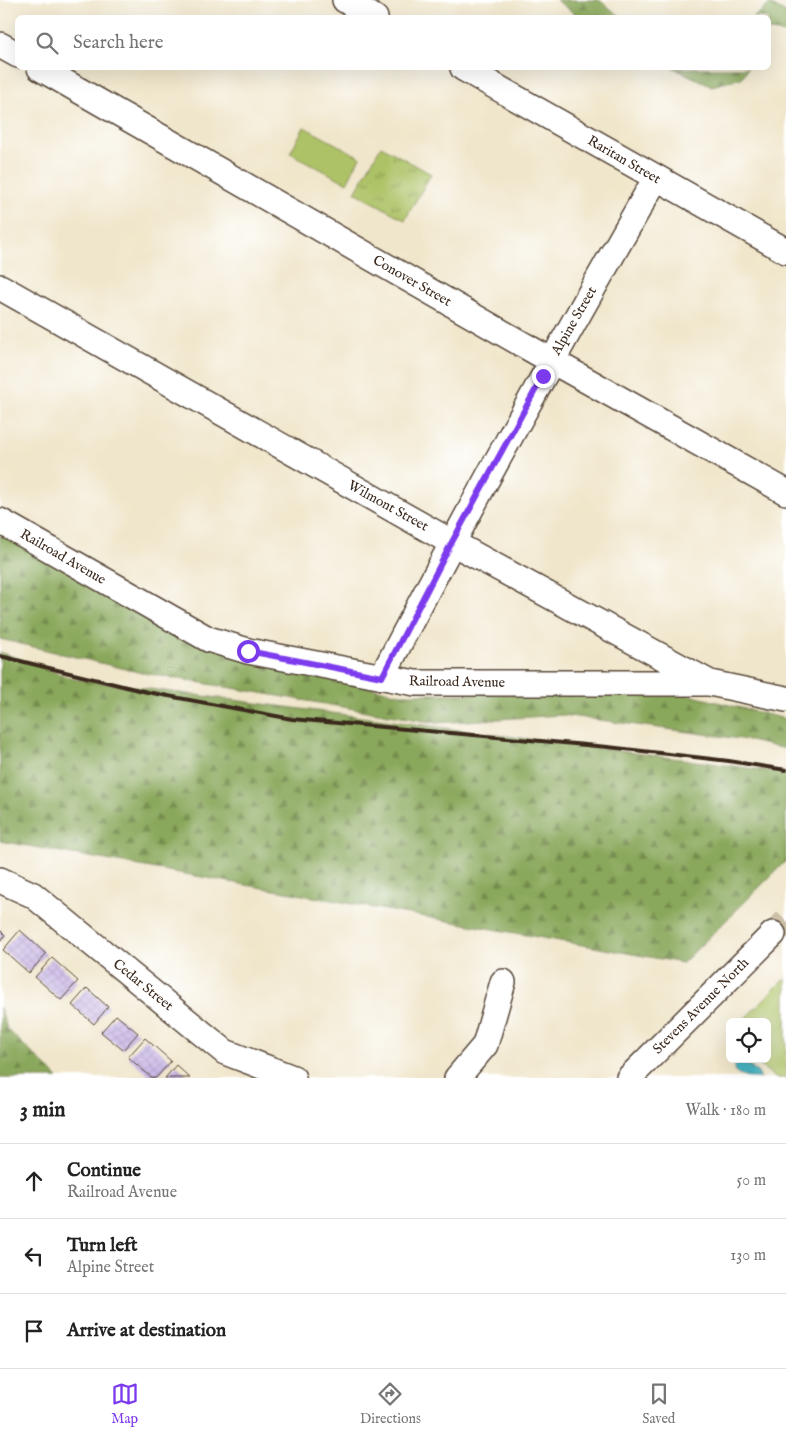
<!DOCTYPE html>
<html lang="en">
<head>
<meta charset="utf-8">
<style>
	body { margin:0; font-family:"IM FELL English",serif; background:#f2f2f2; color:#222 }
	.controls { position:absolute; right:15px; bottom:15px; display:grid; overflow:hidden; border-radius:8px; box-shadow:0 5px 20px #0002 }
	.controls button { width:45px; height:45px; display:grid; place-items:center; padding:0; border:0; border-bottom:1px solid #e0e0e0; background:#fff; color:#222; font:25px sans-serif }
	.stop { position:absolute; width:15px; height:15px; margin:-11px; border:4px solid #7c3aed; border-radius:50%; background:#fff }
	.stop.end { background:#7c3aed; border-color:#fff; box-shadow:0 1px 5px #0008 }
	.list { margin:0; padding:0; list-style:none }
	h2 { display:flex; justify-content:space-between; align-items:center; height:65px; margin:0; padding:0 20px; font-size:21px }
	h2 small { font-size:16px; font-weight:400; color:#767676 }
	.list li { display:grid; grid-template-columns:32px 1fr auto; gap:15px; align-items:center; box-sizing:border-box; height:75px; padding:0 20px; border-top:1px solid #e0e0e0 }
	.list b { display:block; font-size:19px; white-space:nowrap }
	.list p { margin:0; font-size:16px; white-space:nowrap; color:#767676 }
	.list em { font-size:16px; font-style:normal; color:#767676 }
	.icon { flex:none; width:28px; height:28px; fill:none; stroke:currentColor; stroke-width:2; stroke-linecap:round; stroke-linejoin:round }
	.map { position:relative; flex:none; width:786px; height:1078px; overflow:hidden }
	.search { position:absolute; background:#fff; box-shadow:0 5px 20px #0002; left:15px; right:15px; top:15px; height:55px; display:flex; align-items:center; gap:12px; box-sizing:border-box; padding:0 18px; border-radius:8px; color:#767676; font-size:19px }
	.sheet { height:290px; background:#fff }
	nav { display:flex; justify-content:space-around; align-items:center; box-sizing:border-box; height:70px; border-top:1px solid #e0e0e0; background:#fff; font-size:14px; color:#767676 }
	nav a { display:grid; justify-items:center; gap:2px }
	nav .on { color:#7c3aed }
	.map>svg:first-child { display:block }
	.grass { fill:#adc266; stroke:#747642 }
	.forest { fill:url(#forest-firs); stroke:#62693c }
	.park { fill:url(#park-tufts); stroke:#747642 }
	.water { fill:#47b4c3; stroke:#416f70 }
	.building { fill:url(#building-cross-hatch) }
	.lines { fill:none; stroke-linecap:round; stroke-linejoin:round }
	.minor-tunnel { stroke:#ccc0a8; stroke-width:25; stroke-dasharray:25 12; stroke-linecap:butt }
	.minor-casing { stroke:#564638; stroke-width:28 }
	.minor { stroke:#fff; stroke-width:25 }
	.rail { stroke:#3b2a1e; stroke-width:4 }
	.route { stroke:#7c3aed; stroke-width:6 }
	.labels { text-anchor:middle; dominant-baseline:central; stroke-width:4.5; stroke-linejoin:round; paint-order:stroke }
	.street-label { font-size:14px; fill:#3b2a1e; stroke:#fff }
</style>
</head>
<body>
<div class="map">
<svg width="786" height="1078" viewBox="0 0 786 1078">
	<defs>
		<pattern id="forest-firs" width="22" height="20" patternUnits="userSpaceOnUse" patternTransform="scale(1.25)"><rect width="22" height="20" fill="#8aa85b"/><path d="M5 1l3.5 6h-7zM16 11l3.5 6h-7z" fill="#72894b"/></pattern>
		<pattern id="park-tufts" width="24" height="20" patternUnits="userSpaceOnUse" patternTransform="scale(1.25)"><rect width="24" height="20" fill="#adc266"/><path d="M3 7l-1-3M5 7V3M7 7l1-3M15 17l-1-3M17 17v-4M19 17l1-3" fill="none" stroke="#8e9e53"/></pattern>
		<pattern id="building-cross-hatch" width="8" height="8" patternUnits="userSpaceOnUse" patternTransform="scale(1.25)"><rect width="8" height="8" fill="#cab8e7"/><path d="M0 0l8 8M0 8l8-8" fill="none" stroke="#ae9ec6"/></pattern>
	</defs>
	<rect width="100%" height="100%" fill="#fff"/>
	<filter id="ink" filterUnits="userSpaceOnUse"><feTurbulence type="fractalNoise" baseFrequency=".02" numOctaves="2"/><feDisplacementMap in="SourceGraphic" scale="10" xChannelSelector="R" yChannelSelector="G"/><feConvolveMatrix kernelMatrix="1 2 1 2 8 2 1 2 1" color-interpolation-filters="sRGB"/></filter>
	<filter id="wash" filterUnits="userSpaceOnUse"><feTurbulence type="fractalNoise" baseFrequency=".0096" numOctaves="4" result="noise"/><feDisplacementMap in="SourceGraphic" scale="20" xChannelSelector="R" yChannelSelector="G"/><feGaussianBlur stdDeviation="1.12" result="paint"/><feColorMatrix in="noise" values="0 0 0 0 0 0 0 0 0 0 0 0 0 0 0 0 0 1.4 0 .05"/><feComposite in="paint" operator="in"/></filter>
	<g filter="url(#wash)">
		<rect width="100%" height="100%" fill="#f0e6cb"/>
		<g class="grass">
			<polygon points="304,127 360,157 347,183 290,153"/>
			<polygon points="786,977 786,1078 775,1078 753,1059 767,1059 767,1022 741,1022"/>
		</g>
		<g class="forest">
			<polygon points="556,0 599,0 621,17 579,17"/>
			<polygon points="770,4 786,13 786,33 769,31 768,18 754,17"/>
			<polygon points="673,68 748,68 742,78 712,86"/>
			<polygon points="0,535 250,660 400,694 685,694 786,719 786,749 741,739 562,715 436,723 138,672 0,639"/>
			<polygon points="0,652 74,679 786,773 786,861 683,963 0,841"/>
			<polygon points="0,1007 7,1029 58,1078 0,1078"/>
		</g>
		<polygon class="park" points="381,146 431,174 405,220 355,192"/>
		<path class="water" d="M742,1061L757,1072L761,1078C751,1078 734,1078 734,1067L738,1062Z"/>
		<g id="blocks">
			<g class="building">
				<polygon points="0,930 5,935 0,941"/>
				<polygon points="20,930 46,954 29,973 3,950"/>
				<polygon points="52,958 78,981 61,1000 35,977"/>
				<polygon points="87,988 108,1007 94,1024 72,1005"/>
				<polygon points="116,1015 138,1033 123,1050 101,1032"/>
				<polygon points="145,1038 171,1061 156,1078 152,1078 128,1057"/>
				<polygon points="176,1065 190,1078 165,1078"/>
			</g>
		</g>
	</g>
	<g filter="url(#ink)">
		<use href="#blocks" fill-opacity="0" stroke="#564638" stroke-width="1"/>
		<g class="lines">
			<polyline class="minor-tunnel" points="773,934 786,921"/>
			<g class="minor-casing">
				<g id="minor">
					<polyline points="345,0 375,18"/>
					<polyline points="0,45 18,55"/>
					<polyline points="40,68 536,352 786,492"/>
					<polyline points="463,68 786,251"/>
					<polyline points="0,287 451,542 710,683 786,699"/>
					<polyline points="0,521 208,639 248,651 415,683 707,683"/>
					<path d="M382,677C469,508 561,343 656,178"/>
					<polyline points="0,880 33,895 225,1052 293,1078"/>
					<polyline points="457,1078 485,1045 503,982"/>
					<polyline points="629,1078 773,934"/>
				</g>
			</g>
			<use href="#minor" class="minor"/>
			<polyline class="rail" points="0,656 147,692 292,719 608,747 729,761 786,770"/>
		</g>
	</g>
	<g class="lines" filter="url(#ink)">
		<polyline class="route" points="248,651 382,677 452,542 543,376"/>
	</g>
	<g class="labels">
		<g class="street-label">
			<text transform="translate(624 160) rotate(30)">Raritan Street</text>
			<text transform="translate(412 281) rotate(30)">Conover Street</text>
			<text transform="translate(574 321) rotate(-60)">Alpine Street</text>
			<text transform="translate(388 506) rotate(29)">Wilmont Street</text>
			<text transform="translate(63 557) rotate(30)">Railroad Avenue</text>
			<text transform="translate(457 682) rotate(1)">Railroad Avenue</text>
			<text transform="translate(143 985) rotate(39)">Cedar Street</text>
			<text transform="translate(701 1006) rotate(-45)">Stevens Avenue North</text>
		</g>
	</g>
</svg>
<div class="controls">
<button><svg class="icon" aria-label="locate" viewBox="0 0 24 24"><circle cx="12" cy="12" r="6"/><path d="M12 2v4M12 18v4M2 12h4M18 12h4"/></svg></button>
</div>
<div class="stop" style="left:248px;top:651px"></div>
<div class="stop end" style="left:543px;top:376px"></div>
<div class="search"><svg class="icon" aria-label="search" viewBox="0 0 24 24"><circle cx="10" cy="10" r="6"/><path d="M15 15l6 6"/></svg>Search here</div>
</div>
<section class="sheet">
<h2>3 min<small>Walk · 180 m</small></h2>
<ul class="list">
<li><svg class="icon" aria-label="ahead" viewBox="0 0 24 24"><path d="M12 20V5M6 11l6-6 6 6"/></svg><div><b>Continue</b><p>Railroad Avenue</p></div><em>50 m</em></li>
<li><svg class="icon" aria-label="left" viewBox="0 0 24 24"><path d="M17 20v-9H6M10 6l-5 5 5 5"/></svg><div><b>Turn left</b><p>Alpine Street</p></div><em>130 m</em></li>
<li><svg class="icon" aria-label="arrive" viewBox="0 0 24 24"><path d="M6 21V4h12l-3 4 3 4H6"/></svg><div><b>Arrive at destination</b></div></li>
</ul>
</section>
<nav>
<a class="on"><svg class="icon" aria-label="map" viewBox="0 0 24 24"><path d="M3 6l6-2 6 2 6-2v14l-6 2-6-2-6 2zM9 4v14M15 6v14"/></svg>Map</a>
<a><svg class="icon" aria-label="directions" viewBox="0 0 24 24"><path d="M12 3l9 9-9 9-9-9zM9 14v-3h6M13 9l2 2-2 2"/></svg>Directions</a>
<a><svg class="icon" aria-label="saved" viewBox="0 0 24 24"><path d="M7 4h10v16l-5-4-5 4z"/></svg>Saved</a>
</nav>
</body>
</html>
